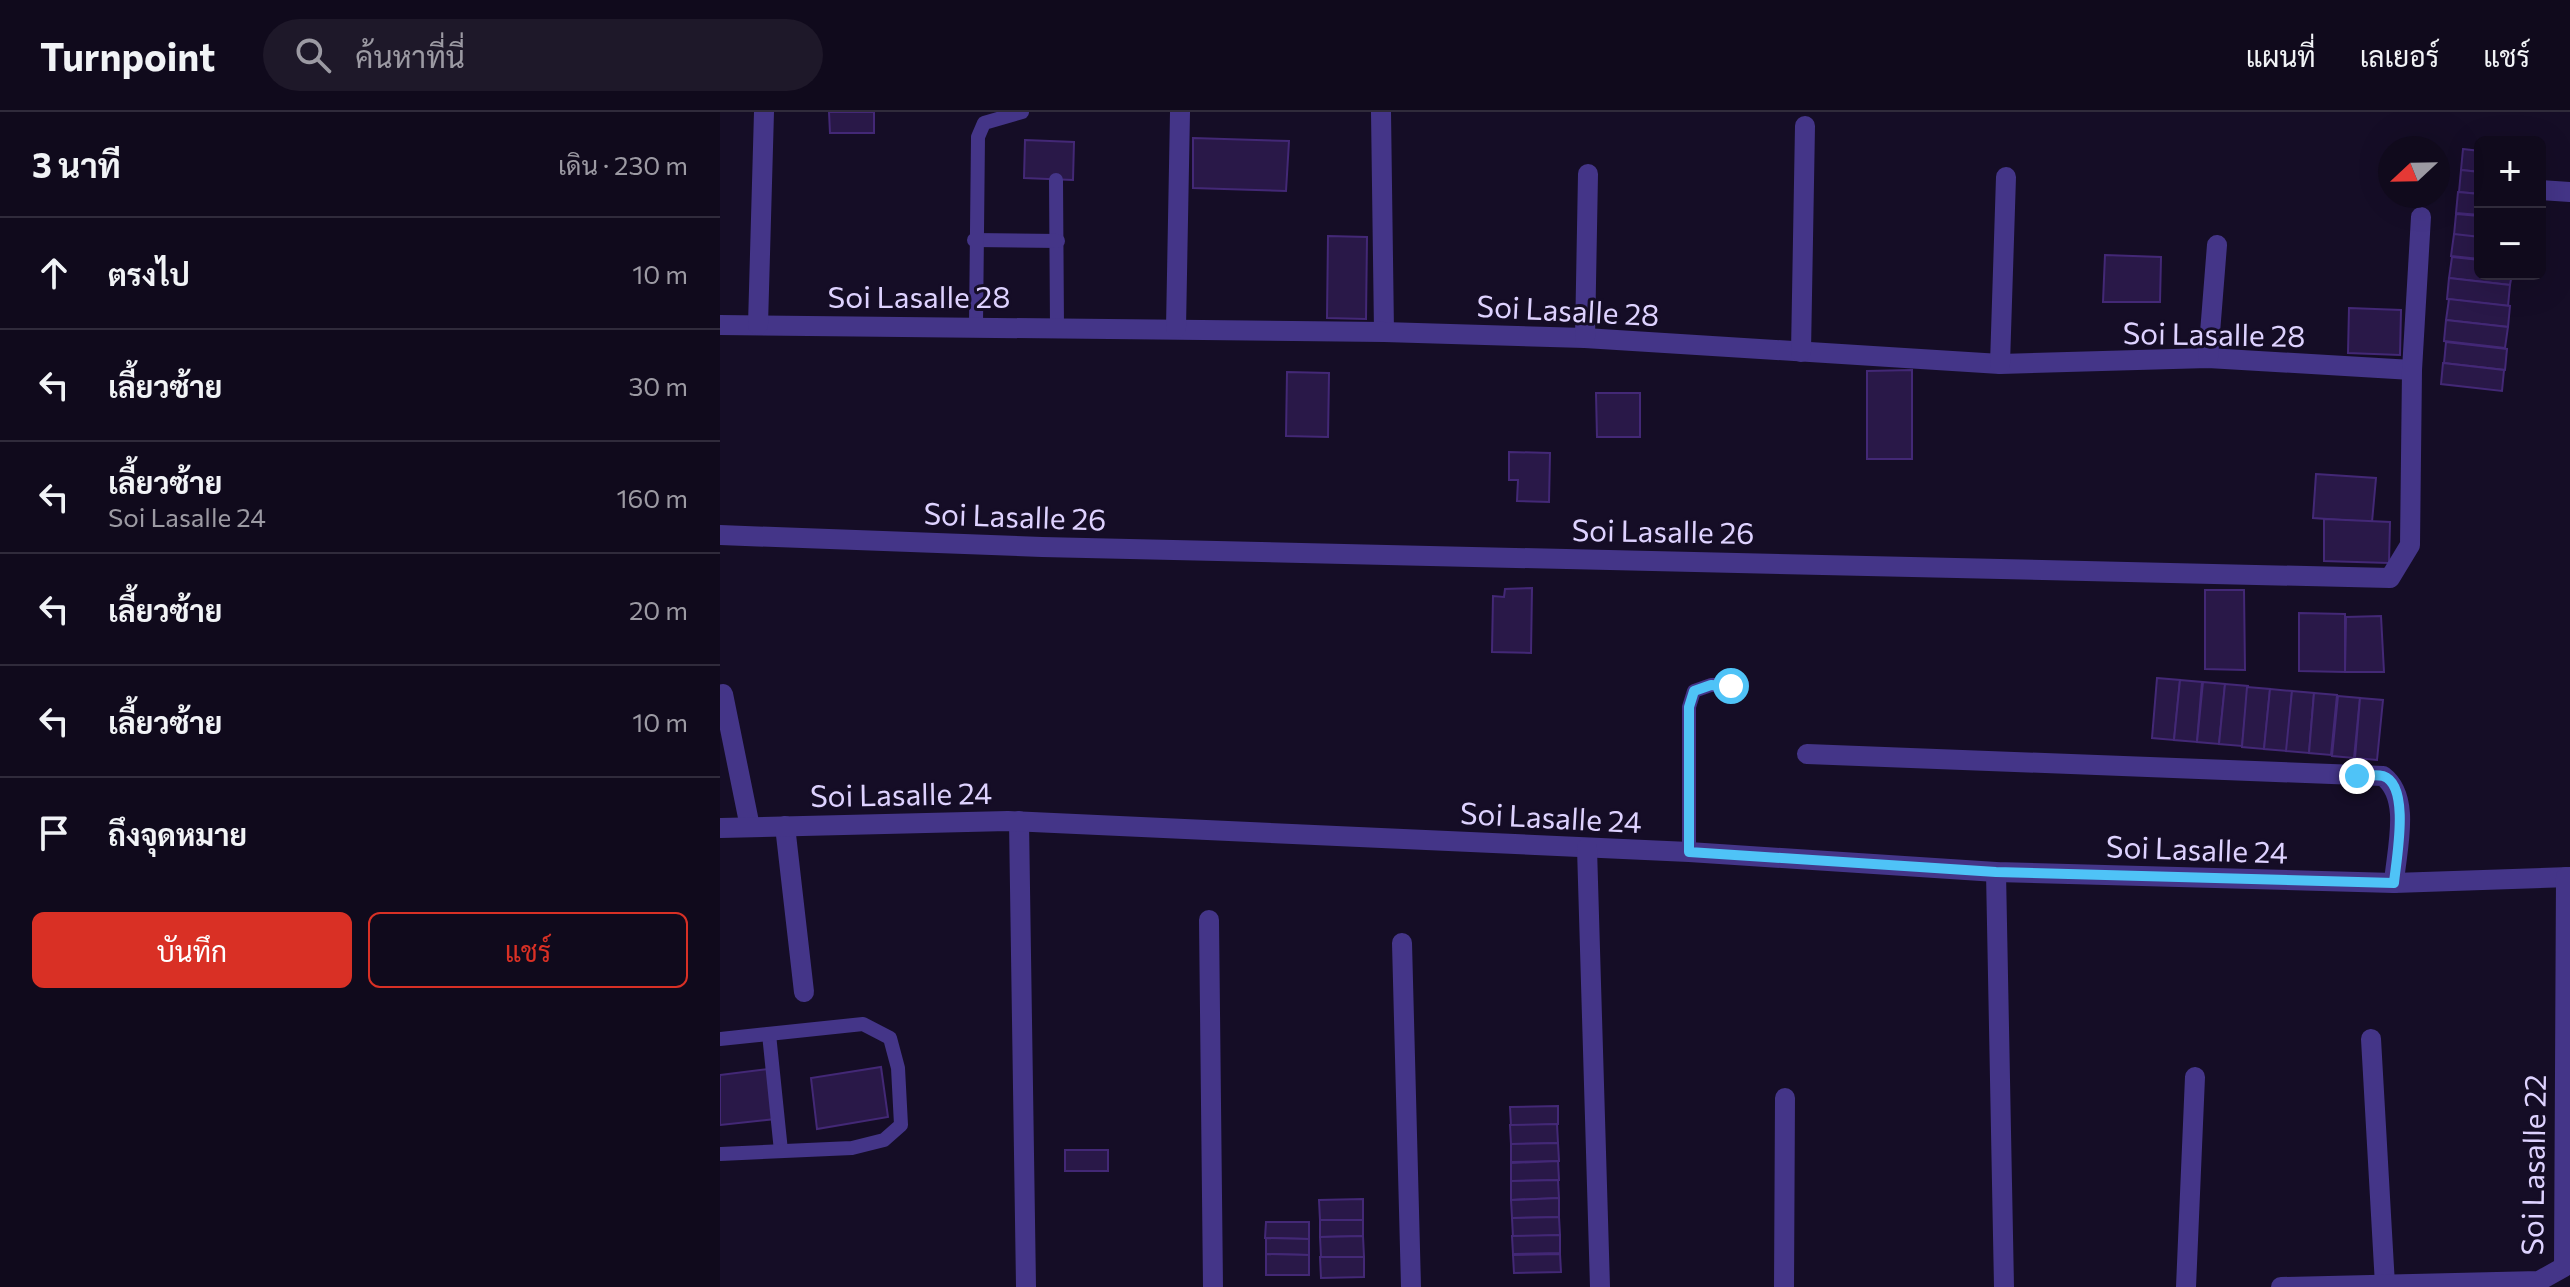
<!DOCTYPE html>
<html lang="th">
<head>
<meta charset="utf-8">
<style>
	body { margin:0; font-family:Commissioner,Sarabun,sans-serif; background:#1e1829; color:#f1f3f6 }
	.controls { position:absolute; right:24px; top:24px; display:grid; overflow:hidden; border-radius:12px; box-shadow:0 8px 32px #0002 }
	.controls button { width:72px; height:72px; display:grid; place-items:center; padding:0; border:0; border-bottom:2px solid #302b3b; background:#100a1c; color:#f1f3f6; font:40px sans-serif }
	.compass { position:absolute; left:1658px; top:24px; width:72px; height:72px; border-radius:50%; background:#100a1c; box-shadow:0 8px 32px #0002; rotate:248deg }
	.stop { position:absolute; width:24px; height:24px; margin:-18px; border:6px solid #4fc3f7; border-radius:50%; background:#fff }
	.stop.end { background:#4fc3f7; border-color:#fff; box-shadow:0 2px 8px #0008 }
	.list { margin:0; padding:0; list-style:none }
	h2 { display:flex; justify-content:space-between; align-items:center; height:104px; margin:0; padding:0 32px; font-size:34px }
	h2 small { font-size:26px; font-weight:400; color:#9c9aa3 }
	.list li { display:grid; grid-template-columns:52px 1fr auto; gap:24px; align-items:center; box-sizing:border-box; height:112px; padding:0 32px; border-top:2px solid #302b3b }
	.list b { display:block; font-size:30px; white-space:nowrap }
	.list p { margin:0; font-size:26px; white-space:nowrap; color:#9c9aa3 }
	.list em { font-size:26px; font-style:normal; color:#9c9aa3 }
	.actions { display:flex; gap:16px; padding:24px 32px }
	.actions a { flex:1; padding:18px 0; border:2px solid #d93025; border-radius:12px; text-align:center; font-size:28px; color:#d93025 }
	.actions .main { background:#d93025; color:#fff }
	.icon { flex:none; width:44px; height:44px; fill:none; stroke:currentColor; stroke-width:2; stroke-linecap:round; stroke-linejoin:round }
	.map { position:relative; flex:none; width:1850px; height:1175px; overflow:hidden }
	header { display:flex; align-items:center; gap:48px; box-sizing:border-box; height:112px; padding:0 40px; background:#100a1c; border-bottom:2px solid #302b3b }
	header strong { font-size:38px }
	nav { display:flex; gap:44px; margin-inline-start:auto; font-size:28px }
	.search { width:560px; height:72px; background:#1e1829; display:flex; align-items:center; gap:20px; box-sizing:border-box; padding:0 28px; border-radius:44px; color:#9c9aa3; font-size:30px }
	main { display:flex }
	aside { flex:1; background:#100a1c }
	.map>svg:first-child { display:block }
	.building { fill:#291848; stroke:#432876; stroke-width:2 }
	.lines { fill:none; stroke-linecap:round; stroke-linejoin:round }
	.lane { stroke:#443588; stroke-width:14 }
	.street { stroke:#443588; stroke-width:20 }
	.route { stroke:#4fc3f7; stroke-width:10 }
	.labels { text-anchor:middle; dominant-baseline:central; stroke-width:6; stroke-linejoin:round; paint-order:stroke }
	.street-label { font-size:30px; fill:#ded2ff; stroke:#150d26 }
</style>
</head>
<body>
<header>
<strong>Turnpoint</strong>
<div class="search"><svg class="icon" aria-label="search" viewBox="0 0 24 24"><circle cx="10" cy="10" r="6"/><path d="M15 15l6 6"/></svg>ค้นหาที่นี่</div>
<nav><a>แผนที่</a><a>เลเยอร์</a><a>แชร์</a></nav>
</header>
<main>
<aside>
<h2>3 นาที<small>เดิน · 230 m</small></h2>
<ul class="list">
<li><svg class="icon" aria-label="ahead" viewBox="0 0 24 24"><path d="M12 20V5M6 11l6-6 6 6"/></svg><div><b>ตรงไป</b></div><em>10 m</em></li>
<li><svg class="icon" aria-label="left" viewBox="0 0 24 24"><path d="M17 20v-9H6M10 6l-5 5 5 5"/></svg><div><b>เลี้ยวซ้าย</b></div><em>30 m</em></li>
<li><svg class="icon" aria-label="left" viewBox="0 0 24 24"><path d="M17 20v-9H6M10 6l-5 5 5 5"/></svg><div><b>เลี้ยวซ้าย</b><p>Soi Lasalle 24</p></div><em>160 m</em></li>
<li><svg class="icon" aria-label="left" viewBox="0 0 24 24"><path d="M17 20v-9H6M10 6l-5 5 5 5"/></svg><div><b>เลี้ยวซ้าย</b></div><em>20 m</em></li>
<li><svg class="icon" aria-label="left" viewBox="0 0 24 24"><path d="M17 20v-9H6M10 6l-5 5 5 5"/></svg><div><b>เลี้ยวซ้าย</b></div><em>10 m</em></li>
<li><svg class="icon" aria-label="arrive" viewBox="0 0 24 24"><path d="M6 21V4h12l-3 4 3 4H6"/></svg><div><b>ถึงจุดหมาย</b></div></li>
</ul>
<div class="actions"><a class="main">บันทึก</a><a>แชร์</a></div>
</aside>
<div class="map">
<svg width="1850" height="1175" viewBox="0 0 1850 1175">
	<rect width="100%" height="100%" fill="#150d26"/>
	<g class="building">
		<polygon points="109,0 154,0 154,21 110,21"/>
		<polygon points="473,26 569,29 566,79 473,76"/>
		<polygon points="305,28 354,30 353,68 304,66"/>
		<polygon points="1743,37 1760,39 1760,60 1741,58"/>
		<polygon points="1741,58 1760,60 1760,82 1739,80"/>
		<polygon points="1738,80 1760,82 1760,103 1736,101"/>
		<polygon points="1736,102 1760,104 1760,126 1734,123"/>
		<polygon points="1734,122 1760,125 1760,147 1731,144"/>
		<polygon points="608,124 647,125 646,207 607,206"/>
		<polygon points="1385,143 1441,145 1440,190 1383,190"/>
		<polygon points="1732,145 1760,148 1760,162 1792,162 1790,173 1729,166"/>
		<polygon points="1729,166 1790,173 1788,194 1727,187"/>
		<polygon points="1729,187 1790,194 1788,215 1726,208"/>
		<polygon points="1629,196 1681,198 1680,243 1628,241"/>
		<polygon points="1726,208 1788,215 1785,236 1724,229"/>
		<polygon points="1726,230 1787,237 1785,258 1724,251"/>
		<polygon points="1723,251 1784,258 1782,279 1721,272"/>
		<polygon points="1192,258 1192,347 1147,347 1147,259"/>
		<polygon points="567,260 609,261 608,325 566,324"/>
		<polygon points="876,281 920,281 920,325 877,325"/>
		<polygon points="789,340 830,341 829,390 797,389 798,368 789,368"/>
		<polygon points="1596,362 1656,366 1652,410 1593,406"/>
		<polygon points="1604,407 1670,410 1669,451 1604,449"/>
		<polygon points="812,476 811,541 772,540 773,484 784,485 785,477"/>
		<polygon points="1485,478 1524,478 1525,558 1485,557"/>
		<polygon points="1579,501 1625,502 1625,560 1579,559"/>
		<polygon points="1661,504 1664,560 1625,560 1626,505"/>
		<polygon points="1437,566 1460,568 1454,628 1432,626"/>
		<polygon points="1460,568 1482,570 1477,630 1454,628"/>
		<polygon points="1483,570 1505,572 1499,632 1477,630"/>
		<polygon points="1505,572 1528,574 1522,634 1499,632"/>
		<polygon points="1527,575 1550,577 1544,637 1522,635"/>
		<polygon points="1550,577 1572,579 1567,639 1544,637"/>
		<polygon points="1572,579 1594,581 1589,641 1566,639"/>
		<polygon points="1594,581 1617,583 1611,643 1589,641"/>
		<polygon points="1618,584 1640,586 1634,646 1612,644"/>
		<polygon points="1640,586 1663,588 1657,648 1635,646"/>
		<polygon points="161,955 168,1005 97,1017 91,966"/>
		<polygon points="48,957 55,1007 0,1013 0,963"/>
		<polygon points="838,994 838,1012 791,1014 790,995"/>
		<polygon points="837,1012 838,1031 791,1032 790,1013"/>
		<polygon points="838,1031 839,1049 791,1050 791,1032"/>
		<rect x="345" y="1038" width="43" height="21"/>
		<polygon points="838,1049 839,1068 791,1069 791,1051"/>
		<polygon points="838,1068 839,1086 791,1088 791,1069"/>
		<polygon points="839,1086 839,1105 792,1106 791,1088"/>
		<polygon points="643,1087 643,1108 600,1108 599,1088"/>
		<polygon points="839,1105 840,1123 793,1125 792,1106"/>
		<polygon points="600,1108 643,1108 643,1124 600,1125"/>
		<polygon points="546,1110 589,1110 589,1127 545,1126"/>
		<polygon points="840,1123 840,1141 793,1142 792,1124"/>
		<polygon points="643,1124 644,1145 601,1145 600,1125"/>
		<polygon points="546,1126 589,1127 589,1143 546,1142"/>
		<polygon points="546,1142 589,1143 589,1163 546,1163"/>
		<polygon points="840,1142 841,1160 794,1161 793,1143"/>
		<polygon points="600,1145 644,1145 644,1165 601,1166"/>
	</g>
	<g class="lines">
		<g class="lane">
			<polyline points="336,68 337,214"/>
			<polyline points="254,128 338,129"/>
			<polyline points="256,213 258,25 264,11 302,0"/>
			<polyline points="969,740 969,595 974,579 991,573 1022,572"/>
			<polyline points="49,922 61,1039"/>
			<polyline points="0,927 143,912 170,926 178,956 181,1013 164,1028 132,1036 0,1042"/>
		</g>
		<g class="street">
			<polyline points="661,0 664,220"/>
			<polyline points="1820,78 1850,80"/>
			<polyline points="0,213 664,220 865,226 1280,252 1488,246 1692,258"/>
			<polyline points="38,213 44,0"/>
			<polyline points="456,216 460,0"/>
			<polyline points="865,226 868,62"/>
			<polyline points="1081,240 1085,14"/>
			<polyline points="1488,246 1497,133"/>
			<polyline points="1280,252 1286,65"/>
			<polyline points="0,423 322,435 1670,466 1690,433 1692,258 1701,105"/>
			<polyline points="3,582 30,715"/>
			<path d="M1087,642L1663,664C1692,686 1676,739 1674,771"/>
			<polyline points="299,709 306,1175"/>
			<polyline points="65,714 84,880"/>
			<polyline points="0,716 288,709 969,740 1276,760 1674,771 1850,765"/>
			<polyline points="867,736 880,1175"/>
			<polyline points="1276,760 1284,1175"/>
			<polyline points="489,808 493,1175"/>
			<polyline points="682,831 691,1175"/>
			<polyline points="1651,927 1665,1173"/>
			<polyline points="1064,1175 1065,986"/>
			<polyline points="1466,1175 1475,965"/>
			<polyline points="1561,1175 1819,1169 1844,1155 1846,765"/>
		</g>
	</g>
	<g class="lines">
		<path class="route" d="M1011,574L991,573L974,579L969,595V740L1276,760L1674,771C1676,748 1691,673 1663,664C1656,662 1645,664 1637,664"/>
	</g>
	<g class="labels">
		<g class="street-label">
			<text x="199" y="183">Soi Lasalle 28</text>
			<text transform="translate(848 197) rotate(3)">Soi Lasalle 28</text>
			<text transform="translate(1494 221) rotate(1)">Soi Lasalle 28</text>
			<text transform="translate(295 403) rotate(2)">Soi Lasalle 26</text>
			<text transform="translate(943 418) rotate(1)">Soi Lasalle 26</text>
			<text transform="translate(181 681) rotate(-1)">Soi Lasalle 24</text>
			<text transform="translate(831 704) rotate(3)">Soi Lasalle 24</text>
			<text transform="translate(1477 736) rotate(2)">Soi Lasalle 24</text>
			<text transform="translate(1812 1053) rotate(-89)">Soi Lasalle 22</text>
		</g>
	</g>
</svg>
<div class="controls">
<button>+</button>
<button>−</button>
</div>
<svg class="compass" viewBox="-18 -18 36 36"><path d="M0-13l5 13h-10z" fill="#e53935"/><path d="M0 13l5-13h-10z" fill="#9c9aa3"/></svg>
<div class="stop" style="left:1011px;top:574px"></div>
<div class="stop end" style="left:1637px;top:664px"></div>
</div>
</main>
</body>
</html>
